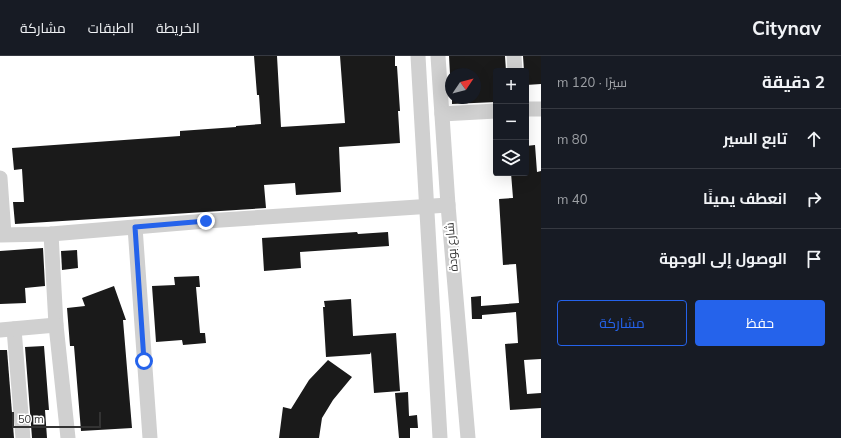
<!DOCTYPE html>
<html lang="ar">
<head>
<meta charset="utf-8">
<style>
	body { margin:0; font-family:Mulish,Cairo,sans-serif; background:#242831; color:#f1f3f6; direction:rtl }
	.controls { position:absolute; right:12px; top:12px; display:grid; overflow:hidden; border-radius:4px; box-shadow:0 4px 16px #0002 }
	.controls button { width:36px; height:36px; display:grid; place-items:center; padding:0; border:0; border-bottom:1px solid #363941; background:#171b24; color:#f1f3f6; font:20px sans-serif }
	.compass { position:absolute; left:445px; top:12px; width:36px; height:36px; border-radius:50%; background:#171b24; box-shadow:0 4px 16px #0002; rotate:55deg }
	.scale { position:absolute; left:12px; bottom:10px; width:89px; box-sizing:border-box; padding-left:4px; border:2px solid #333; border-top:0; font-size:11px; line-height:14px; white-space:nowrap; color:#333; -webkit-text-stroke:3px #fff; paint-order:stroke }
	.stop { position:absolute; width:12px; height:12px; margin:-9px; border:3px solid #2563eb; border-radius:50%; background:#fff }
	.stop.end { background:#2563eb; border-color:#fff; box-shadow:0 1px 4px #0008 }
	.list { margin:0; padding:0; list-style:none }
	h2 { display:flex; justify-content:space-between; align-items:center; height:52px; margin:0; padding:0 16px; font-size:17px }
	h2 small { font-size:13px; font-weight:400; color:#9ea1a6 }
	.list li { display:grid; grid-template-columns:26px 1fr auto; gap:12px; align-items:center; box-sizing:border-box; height:60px; padding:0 16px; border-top:1px solid #363941 }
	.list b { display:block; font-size:15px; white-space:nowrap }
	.list em { font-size:13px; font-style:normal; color:#9ea1a6 }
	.actions { display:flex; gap:8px; padding:12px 16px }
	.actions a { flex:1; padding:9px 0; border:1px solid #2563eb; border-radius:4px; text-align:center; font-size:14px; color:#2563eb }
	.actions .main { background:#2563eb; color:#fff }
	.icon { flex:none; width:22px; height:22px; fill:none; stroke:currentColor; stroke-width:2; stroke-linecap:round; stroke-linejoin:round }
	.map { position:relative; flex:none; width:541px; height:382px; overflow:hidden; direction:ltr }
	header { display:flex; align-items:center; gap:24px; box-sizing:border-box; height:56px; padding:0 20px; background:#171b24; border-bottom:1px solid #363941 }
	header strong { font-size:19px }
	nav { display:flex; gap:22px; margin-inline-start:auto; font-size:14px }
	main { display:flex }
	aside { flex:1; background:#171b24 }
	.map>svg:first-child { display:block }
	.building { fill:#1a1a1a }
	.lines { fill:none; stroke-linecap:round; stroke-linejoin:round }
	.minor { stroke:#d0d0d0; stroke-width:15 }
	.route { stroke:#2563eb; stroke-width:5 }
	.labels { text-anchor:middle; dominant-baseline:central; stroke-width:4; stroke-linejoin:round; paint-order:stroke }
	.street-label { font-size:12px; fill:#333; stroke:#fff }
</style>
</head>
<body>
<header>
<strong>Citynav</strong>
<nav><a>الخريطة</a><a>الطبقات</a><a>مشاركة</a></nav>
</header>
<main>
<aside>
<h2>2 دقيقة<small>سيرًا · 120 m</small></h2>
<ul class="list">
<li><svg class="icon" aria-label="ahead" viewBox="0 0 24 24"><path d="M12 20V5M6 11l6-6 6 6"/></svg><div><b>تابع السير</b></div><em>80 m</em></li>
<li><svg class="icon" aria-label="right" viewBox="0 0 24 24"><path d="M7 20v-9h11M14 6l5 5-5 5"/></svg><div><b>انعطف يمينًا</b></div><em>40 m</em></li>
<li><svg class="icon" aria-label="arrive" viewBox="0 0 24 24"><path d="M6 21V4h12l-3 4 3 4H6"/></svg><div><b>الوصول إلى الوجهة</b></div></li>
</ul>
<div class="actions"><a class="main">حفظ</a><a>مشاركة</a></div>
</aside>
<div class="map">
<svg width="541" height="382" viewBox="0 0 541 382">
	<rect width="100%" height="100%" fill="#fff"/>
	<g class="building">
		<polygon points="254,0 277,0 281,71 345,67 340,0 395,0 395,10 397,10 400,55 398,55 400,87 339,91 341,136 296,139 295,127 264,129 266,152 15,168 13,146 24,146 22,113 14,114 12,92 180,80 180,75 236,71 236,70 261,68 259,39 257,39"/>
		<polygon points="449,0 505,0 506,15 496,15 496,46 452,48 452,42 475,42 475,18 450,18"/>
		<polygon points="523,0 541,0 541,28 526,29 526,15 524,15"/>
		<polygon points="535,89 537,116 541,115 541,303 524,304 527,338 541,337 541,352 510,354 505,288 518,287 516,256 482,259 482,263 472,263 471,241 481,240 481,250 519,247 516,208 503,209 499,143 513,142 511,117 526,117 526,90"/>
		<polygon points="357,176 358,178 388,176 389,190 300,196 301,212 264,215 262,182"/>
		<polygon points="43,192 45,230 25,232 26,247 0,248 0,195"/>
		<polygon points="77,194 78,212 62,214 61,195"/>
		<polygon points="199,220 200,231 196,231 200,277 205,277 206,287 183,289 182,284 156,286 152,230 175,229 174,221"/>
		<polygon points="114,230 126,264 123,264 132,372 81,375 74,290 70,290 67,252 85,250 82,242"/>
		<polygon points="351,243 353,280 396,277 400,335 374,337 371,296 370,298 326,301 323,251 325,251 324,245"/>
		<polygon points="44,290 49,354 45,354 47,382 32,382 25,291"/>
		<polygon points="0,294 7,294 14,382 0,382"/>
		<polygon points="328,304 352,321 333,344 322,362 319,382 279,382 283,351 291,353 309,324"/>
		<polygon points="408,336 409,360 417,359 418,372 410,372 410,382 399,382 395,337"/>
	</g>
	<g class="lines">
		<g class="minor">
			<polyline points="418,0 440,382"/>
			<polyline points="438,0 448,149 468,382"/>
			<polyline points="514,0 515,15"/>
			<polyline points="526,53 541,53"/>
			<polyline points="442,58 496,55"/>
			<polyline points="0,122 4,178"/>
			<polyline points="135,171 150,382"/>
			<polyline points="51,178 56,269 68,382"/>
			<polyline points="0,179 51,178 206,165 448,149"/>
			<polyline points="14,273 23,382"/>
			<polyline points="0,274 56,269"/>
		</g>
	</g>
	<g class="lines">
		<polyline class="route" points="144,305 135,171 206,165"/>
	</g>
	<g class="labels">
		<g class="street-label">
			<text transform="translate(451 191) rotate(-95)">شارع بودة</text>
		</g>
	</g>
</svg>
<div class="controls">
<button>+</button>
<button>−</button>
<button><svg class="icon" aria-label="layers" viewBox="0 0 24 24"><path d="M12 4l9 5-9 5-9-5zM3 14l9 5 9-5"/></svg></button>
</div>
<svg class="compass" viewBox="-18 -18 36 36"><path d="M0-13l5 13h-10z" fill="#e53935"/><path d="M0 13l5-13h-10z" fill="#9ea1a6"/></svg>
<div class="scale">50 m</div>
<div class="stop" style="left:144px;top:305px"></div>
<div class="stop end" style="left:206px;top:165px"></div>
</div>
</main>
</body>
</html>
